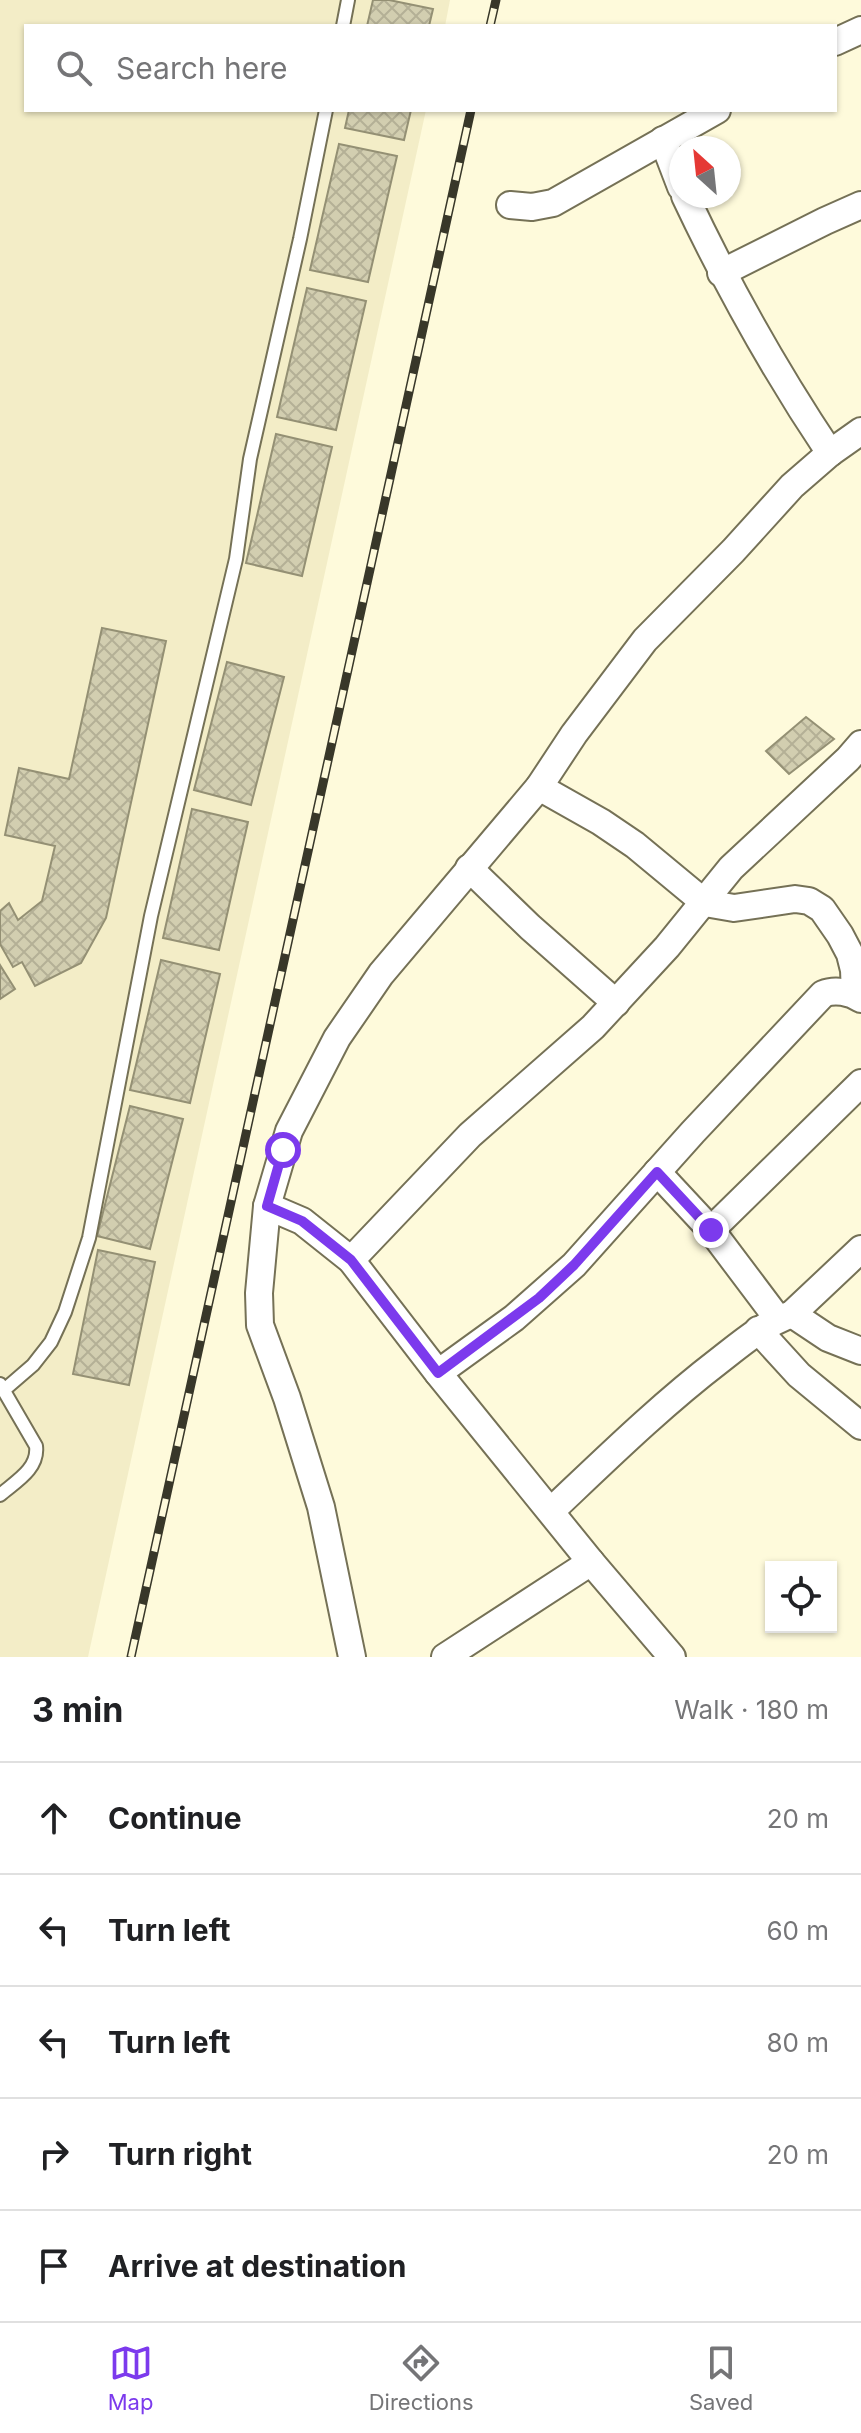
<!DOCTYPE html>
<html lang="en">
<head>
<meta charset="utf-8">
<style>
	body { margin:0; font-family:Inter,sans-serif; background:#f6f6f6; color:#202124 }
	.controls { position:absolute; right:24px; bottom:24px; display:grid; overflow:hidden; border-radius:0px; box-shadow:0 2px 6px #0004 }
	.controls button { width:72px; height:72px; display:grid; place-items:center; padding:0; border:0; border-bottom:2px solid #e0e0e0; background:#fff; color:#202124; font:40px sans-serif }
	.compass { position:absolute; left:669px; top:136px; width:72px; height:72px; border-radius:50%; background:#fff; box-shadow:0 2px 6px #0004; rotate:333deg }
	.stop { position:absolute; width:24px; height:24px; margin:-18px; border:6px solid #7c3aed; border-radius:50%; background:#fff }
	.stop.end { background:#7c3aed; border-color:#fff; box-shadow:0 2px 8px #0008 }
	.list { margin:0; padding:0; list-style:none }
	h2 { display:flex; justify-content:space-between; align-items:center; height:104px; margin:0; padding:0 32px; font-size:34px }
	h2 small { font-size:26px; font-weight:400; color:#757577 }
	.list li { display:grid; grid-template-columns:52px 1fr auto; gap:24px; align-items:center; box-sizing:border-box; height:112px; padding:0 32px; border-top:2px solid #e0e0e0 }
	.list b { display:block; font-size:30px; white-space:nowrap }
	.list em { font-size:26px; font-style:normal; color:#757577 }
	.icon { flex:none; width:44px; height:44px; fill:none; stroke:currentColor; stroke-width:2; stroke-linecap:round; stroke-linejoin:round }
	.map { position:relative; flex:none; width:861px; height:1657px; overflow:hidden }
	.search { position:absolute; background:#fff; box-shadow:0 2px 6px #0004; left:24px; right:24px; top:24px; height:88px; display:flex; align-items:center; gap:20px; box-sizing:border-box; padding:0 28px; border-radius:0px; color:#757577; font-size:30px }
	.sheet { height:664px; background:#fff }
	nav { display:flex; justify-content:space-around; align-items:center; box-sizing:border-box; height:112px; border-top:2px solid #e0e0e0; background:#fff; font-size:22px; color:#757577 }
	nav a { display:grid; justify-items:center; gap:4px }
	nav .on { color:#7c3aed }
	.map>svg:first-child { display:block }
	.built { fill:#f3edc7 }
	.building { fill:url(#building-cross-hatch); stroke:#949074; stroke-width:2 }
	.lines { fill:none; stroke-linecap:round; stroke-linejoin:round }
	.lane-casing { stroke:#757156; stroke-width:16 }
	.street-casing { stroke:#757156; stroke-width:30 }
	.lane { stroke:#fff; stroke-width:12 }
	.street { stroke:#fff; stroke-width:26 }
	.rail-casing { stroke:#383729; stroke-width:9 }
	.rail { stroke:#fefadb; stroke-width:6; stroke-dasharray:18; stroke-linecap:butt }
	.route { stroke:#7c3aed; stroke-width:10 }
</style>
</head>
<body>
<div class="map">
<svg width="861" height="1657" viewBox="0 0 861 1657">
	<defs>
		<pattern id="building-cross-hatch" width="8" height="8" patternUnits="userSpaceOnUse" patternTransform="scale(2)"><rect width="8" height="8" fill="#d2ceb0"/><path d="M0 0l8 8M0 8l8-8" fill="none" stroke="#b4b096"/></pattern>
	</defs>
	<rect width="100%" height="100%" fill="#fefadb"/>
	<polygon class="built" points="0,0 450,0 445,26 26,26 26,110 426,110 88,1657 0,1657"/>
	<g class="building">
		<polygon points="373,0 389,0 433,9 429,26 367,26"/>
		<polygon points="349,110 411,110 404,140 345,128"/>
		<polygon points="339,144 397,156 368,282 310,270"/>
		<polygon points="307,288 366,301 336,430 277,417"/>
		<polygon points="276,434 332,447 302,576 246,563"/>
		<polygon points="102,628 166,641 106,918 81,963 35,986 22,962 13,967 0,944 0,911 9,903 18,920 42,901 55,846 5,835 19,768 69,779"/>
		<polygon points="227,662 284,677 251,805 194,790"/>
		<polygon points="806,717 834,739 789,774 766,751"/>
		<polygon points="192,809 248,822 219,950 163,938"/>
		<polygon points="161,960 220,974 190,1103 130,1090"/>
		<polygon points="0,965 15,989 0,999"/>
		<polygon points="130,1106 183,1119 150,1249 97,1236"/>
		<polygon points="98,1250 155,1262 129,1385 73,1374"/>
	</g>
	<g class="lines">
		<g class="lane-casing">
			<g id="lane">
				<polyline points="343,26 348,0"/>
				<path d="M0,1384L36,1446C39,1469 15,1482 0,1495"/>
				<polyline points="4,1390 33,1365 51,1342 65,1312 89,1238 151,916 236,559 250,459 300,239 326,110"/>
			</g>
		</g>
		<g class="street-casing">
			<g id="street">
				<polyline points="835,42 861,30"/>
				<polyline points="663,140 681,187"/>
				<path d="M685,196C727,285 775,371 830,453"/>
				<polyline points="510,205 532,207 553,203 717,110"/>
				<polyline points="721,273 825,221 861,205"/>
				<polyline points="539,787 601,822 635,845 705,903 734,908 795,899 809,901 822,909 840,935 850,954 854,970 855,995"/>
				<polyline points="469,868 530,927 616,1003"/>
				<polyline points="657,1172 711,1230 778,1319"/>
				<polyline points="267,1206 302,1221 351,1260 438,1373 591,1562 672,1657"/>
				<polyline points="711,1230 861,1083"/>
				<polyline points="351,1260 470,1135 593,1027 667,947 731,868 848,759 861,744"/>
				<polyline points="792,1314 828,1338 861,1351"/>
				<polyline points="758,1330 799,1375 861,1426"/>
				<path d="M438,1373L514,1318L574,1265L693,1132L823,994C835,989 850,992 861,999"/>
				<path d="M551,1511C606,1459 660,1406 720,1360C743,1342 764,1324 792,1314L861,1249"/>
				<polyline points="352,1657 321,1507 287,1398 260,1325 259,1293 267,1206 289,1131 337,1038 381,974 539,787 574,734 645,640 733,551 792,486 830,453 861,431"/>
				<polyline points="445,1657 591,1562"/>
			</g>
		</g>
		<use href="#lane" class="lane"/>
		<use href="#street" class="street"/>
		<g class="rail-casing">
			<g id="rail">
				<polyline points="490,26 496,0"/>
				<polyline points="131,1657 471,110"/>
			</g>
		</g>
		<use href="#rail" class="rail"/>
	</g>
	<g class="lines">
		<polyline class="route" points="283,1150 267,1206 302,1221 351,1260 438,1373 539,1298 574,1265 657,1172 711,1230"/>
	</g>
</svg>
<div class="controls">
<button><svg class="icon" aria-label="locate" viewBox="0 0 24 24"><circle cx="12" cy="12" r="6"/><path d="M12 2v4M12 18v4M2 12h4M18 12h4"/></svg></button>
</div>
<svg class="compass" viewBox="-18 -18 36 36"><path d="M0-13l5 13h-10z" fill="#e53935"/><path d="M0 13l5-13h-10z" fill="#757577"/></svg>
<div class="stop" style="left:283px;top:1150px"></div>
<div class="stop end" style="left:711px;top:1230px"></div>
<div class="search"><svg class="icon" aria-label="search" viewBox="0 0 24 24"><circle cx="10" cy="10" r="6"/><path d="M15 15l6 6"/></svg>Search here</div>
</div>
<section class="sheet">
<h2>3 min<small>Walk · 180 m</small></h2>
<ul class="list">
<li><svg class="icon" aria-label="ahead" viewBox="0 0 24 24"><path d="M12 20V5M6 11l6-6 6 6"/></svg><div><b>Continue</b></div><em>20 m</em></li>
<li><svg class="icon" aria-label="left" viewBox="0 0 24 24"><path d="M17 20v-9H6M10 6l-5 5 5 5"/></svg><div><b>Turn left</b></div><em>60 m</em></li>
<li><svg class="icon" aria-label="left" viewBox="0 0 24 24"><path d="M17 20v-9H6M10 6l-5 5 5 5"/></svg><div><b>Turn left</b></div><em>80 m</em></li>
<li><svg class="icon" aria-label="right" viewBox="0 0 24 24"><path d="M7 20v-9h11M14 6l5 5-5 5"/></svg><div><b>Turn right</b></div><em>20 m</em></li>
<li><svg class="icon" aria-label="arrive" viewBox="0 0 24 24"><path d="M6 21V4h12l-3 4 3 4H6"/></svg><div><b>Arrive at destination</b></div></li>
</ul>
</section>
<nav>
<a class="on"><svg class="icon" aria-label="map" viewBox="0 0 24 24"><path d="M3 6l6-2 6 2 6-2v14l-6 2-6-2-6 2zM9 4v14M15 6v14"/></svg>Map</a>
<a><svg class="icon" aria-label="directions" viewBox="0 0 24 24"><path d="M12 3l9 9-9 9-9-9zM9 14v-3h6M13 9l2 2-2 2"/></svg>Directions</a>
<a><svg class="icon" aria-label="saved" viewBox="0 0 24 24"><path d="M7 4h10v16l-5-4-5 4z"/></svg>Saved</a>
</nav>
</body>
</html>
